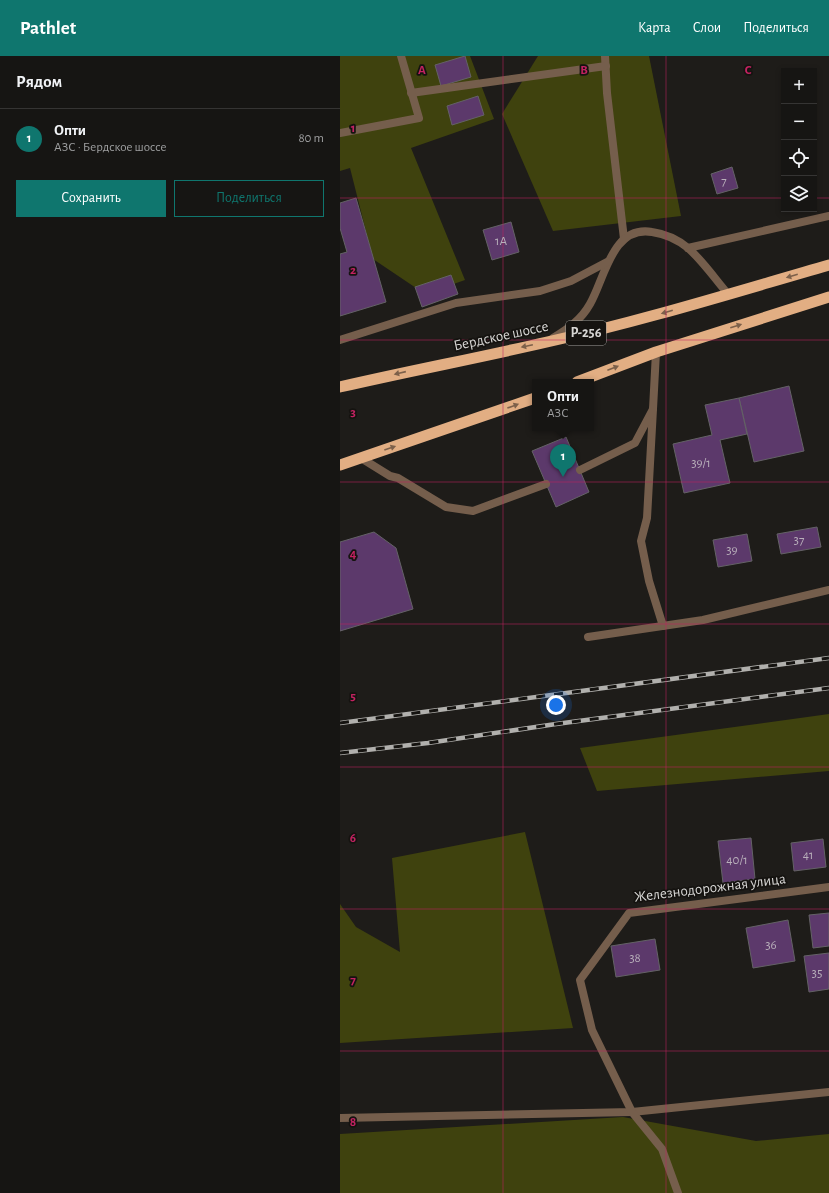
<!DOCTYPE html>
<html lang="ru">
<head>
<meta charset="utf-8">
<style>
	body { margin:0; font-family:"Alegreya Sans",sans-serif; background:#232221; color:#f1f3f6 }
	.controls { position:absolute; right:12px; top:12px; display:grid; overflow:hidden; border-radius:0px; box-shadow:0 2px 6px #0003 }
	.controls button { width:36px; height:36px; display:grid; place-items:center; padding:0; border:0; border-bottom:1px solid #353433; background:#161513; color:#f1f3f6; font:20px sans-serif }
	.you { position:absolute; left:216px; top:649px; width:14px; height:14px; margin:-10px; border:3px solid #fff; border-radius:50%; background:#1a73e8; box-shadow:0 0 0 6px #1a73e833 }
	.badge { display:grid; place-items:center; width:26px; height:26px; border-radius:50%; background:#0f766e; color:#fff; font-size:13px; font-weight:700 }
	.pin { position:absolute; translate:-50% -33px; filter:drop-shadow(0 1px 2px #0008) }
	.pin::after { content:''; position:absolute; top:21px; width:14px; height:12px; background:inherit; clip-path:polygon(0 0,100% 0,50% 100%) }
	.popup { position:absolute; left:192px; top:323px; width:62px; height:52px; box-sizing:border-box; display:grid; place-content:center; border-radius:0px; background:#161513; filter:drop-shadow(0 1px 3px #0005); font-size:13px; white-space:nowrap; color:#9e9fa0 }
	.popup b { font-size:15px; color:#f1f3f6 }
	.popup::after { content:''; position:absolute; left:50%; top:100%; margin-left:-8px; border:8px solid transparent; border-top-color:#161513 }
	.list { margin:0; padding:0; list-style:none }
	h2 { display:flex; justify-content:space-between; align-items:center; height:52px; margin:0; padding:0 16px; font-size:17px }
	h2 small { font-size:13px; font-weight:400; color:#9e9fa0 }
	.list li { display:grid; grid-template-columns:26px 1fr auto; gap:12px; align-items:center; box-sizing:border-box; height:60px; padding:0 16px; border-top:1px solid #353433 }
	.list b { display:block; font-size:15px; white-space:nowrap }
	.list p { margin:0; font-size:13px; white-space:nowrap; color:#9e9fa0 }
	.list em { font-size:13px; font-style:normal; color:#9e9fa0 }
	.actions { display:flex; gap:8px; padding:12px 16px }
	.actions a { flex:1; padding:9px 0; border:1px solid #0f766e; border-radius:0px; text-align:center; font-size:14px; color:#0f766e }
	.actions .main { background:#0f766e; color:#fff }
	.icon { flex:none; width:22px; height:22px; fill:none; stroke:currentColor; stroke-width:2; stroke-linecap:round; stroke-linejoin:round }
	.map { position:relative; flex:none; width:489px; height:1137px; overflow:hidden }
	header { display:flex; align-items:center; gap:24px; box-sizing:border-box; height:56px; padding:0 20px; background:#0f766e; color:#fff }
	header strong { font-size:19px }
	nav { display:flex; gap:22px; margin-inline-start:auto; font-size:14px }
	main { display:flex }
	aside { flex:1; background:#161513 }
	.map>svg:first-child { display:block }
	.green { fill:#3f420e }
	.building { fill:#5c396b; stroke:#646266 }
	.lines { fill:none; stroke-linecap:round; stroke-linejoin:round }
	.service { stroke:#755e4c; stroke-width:8 }
	.minor { stroke:#755e4c; stroke-width:8 }
	.trunk { stroke:#e2ae83; stroke-width:11 }
	.rail-casing { stroke:#b1b0ad; stroke-width:4.5 }
	.rail { stroke:#151310; stroke-width:3; stroke-dasharray:9; stroke-linecap:butt }
	.oneway { fill:#7c604a }
	.grid { fill:none; stroke:#c32261; stroke-width:1; stroke-opacity:0.55 }
	.labels { text-anchor:middle; dominant-baseline:central; stroke-width:3.5; stroke-linejoin:round; paint-order:stroke }
	.number-label { font-size:13px; fill:#b8afba }
	.shield { fill:#151310; stroke:#9d9c99; stroke-width:1 }
	.shield-label { font-size:14px; font-weight:bold; fill:#d7d6d4 }
	.street-label { font-size:15px; fill:#d7d6d4; stroke:#151310 }
	.grid-label { font-size:13px; text-anchor:middle; font-weight:bold; fill:#c32261; stroke:#151310; stroke-width:3.5; stroke-linejoin:round; paint-order:stroke }
</style>
</head>
<body>
<header>
<strong>Pathlet</strong>
<nav><a>Карта</a><a>Слои</a><a>Поделиться</a></nav>
</header>
<main>
<aside>
<h2>Рядом<small></small></h2>
<ul class="list">
<li><span class="badge">1</span><div><b>Опти</b><p>АЗС · Бердское шоссе</p></div><em>80 m</em></li>
</ul>
<div class="actions"><a class="main">Сохранить</a><a>Поделиться</a></div>
</aside>
<div class="map">
<svg width="489" height="1137" viewBox="0 0 489 1137">
	<rect width="100%" height="100%" fill="#1e1c19"/>
	<g class="green">
		<polygon points="0,0 130,0 154,63 71,92 125,224 85,238 33,203 10,112 0,115"/>
		<polygon points="198,0 309,0 341,160 213,175 162,58"/>
		<polygon points="489,658 489,715 257,735 240,692"/>
		<polygon points="185,776 233,972 0,987 0,848 16,871 60,896 52,802"/>
		<polygon points="283,1061 416,1085 489,1078 489,1137 0,1137 0,1078"/>
	</g>
	<g class="building">
		<polygon points="125,0 131,21 101,30 95,9"/>
		<polygon points="138,40 144,59 112,69 107,50"/>
		<polygon points="392,111 398,132 377,138 371,118"/>
		<polygon points="16,142 46,246 0,260 0,198 7,196 0,172 0,147"/>
		<polygon points="171,166 179,196 152,204 143,174"/>
		<polygon points="111,219 118,238 82,251 75,231"/>
		<polygon points="449,330 464,395 414,406 399,342"/>
		<polygon points="399,342 407,378 380,384 390,427 344,437 333,388 372,379 365,349"/>
		<polygon points="226,381 249,436 216,451 192,395"/>
		<polygon points="477,471 481,491 441,498 437,478"/>
		<polygon points="34,476 56,492 73,553 0,575 0,486"/>
		<polygon points="407,478 412,505 378,511 373,484"/>
		<polygon points="411,782 415,823 383,827 378,785"/>
		<polygon points="483,783 486,811 454,815 451,787"/>
		<polygon points="489,857 489,890 473,892 469,859"/>
		<polygon points="448,864 455,905 413,912 406,872"/>
		<polygon points="315,883 320,914 276,921 271,890"/>
		<polygon points="489,897 489,933 469,936 464,900"/>
	</g>
	<g class="lines">
		<g class="service">
			<polyline points="265,0 267,37 284,183"/>
			<polyline points="71,37 266,10"/>
			<polyline points="0,77 79,62 61,0"/>
			<polyline points="348,192 489,160"/>
			<path d="M213,282C228,273 241,264 250,248C265,222 272,169 312,176C326,178 337,183 348,192C363,205 375,223 388,238"/>
			<polyline points="0,284 116,247 200,235 231,225 267,206"/>
			<polyline points="313,353 307,462 301,485 309,525 323,570"/>
			<polyline points="21,402 50,420 58,422 106,451 133,455 206,428"/>
			<polyline points="240,414 295,387 313,353 316,296"/>
		</g>
		<g class="minor">
			<polyline points="248,581 363,564 489,534"/>
			<polyline points="0,1062 292,1056 489,1036"/>
			<polyline points="338,1137 322,1093 292,1056 252,974 240,924 289,857 489,831"/>
		</g>
		<g class="trunk">
			<polyline points="237,326 316,296 489,241"/>
			<path d="M0,331C69,315 138,302 207,286C302,265 395,236 489,209"/>
			<polyline points="0,409 195,342"/>
		</g>
		<g class="rail-casing">
			<g id="rail">
				<polyline points="0,667 489,602"/>
				<polyline points="0,697 88,687 216,668 489,632"/>
			</g>
		</g>
		<use href="#rail" class="rail"/>
	</g>
	<defs><path id="oneway-solid" d="M-6-.8H1V-3.2L6.5 0L1 3.2V.8H-6Z"/></defs>
	<g class="oneway">
		<use href="#oneway-solid" transform="translate(452 220) rotate(164)"/>
		<use href="#oneway-solid" transform="translate(327 256) rotate(164)"/>
		<use href="#oneway-solid" transform="translate(396 270) rotate(-18)"/>
		<use href="#oneway-solid" transform="translate(187 290) rotate(168)"/>
		<use href="#oneway-solid" transform="translate(273 312) rotate(-21)"/>
		<use href="#oneway-solid" transform="translate(60 317) rotate(167)"/>
		<use href="#oneway-solid" transform="translate(173 350) rotate(-20)"/>
		<use href="#oneway-solid" transform="translate(50 392) rotate(-19)"/>
	</g>
	<path class="grid" d="M163,0V1137M326,0V1137M0,142H444M474,142H489M0,284H489M0,426H489M0,568H489M0,711H489M0,853H489M0,995H489"/>
	<g class="labels">
		<g class="number-label">
			<text x="384" y="125">7</text>
			<text x="161" y="185">1А</text>
			<text x="361" y="407">39/1</text>
			<text x="459" y="484">37</text>
			<text x="392" y="494">39</text>
			<text x="468" y="799">41</text>
			<text x="397" y="804">40/1</text>
			<text x="431" y="889">36</text>
			<text x="295" y="902">38</text>
			<text x="477" y="917">35</text>
		</g>
		<rect class="shield" x="226" y="265" width="40" height="24" rx="3"/>
		<g class="shield-label">
			<text x="246" y="277">Р-256</text>
		</g>
		<g class="street-label">
			<text transform="translate(161 280) rotate(-12)">Бердское шоссе</text>
			<text transform="translate(370 832) rotate(-7)">Железнодорожная улица</text>
		</g>
	</g>
	<g class="grid-label">
		<text x="82" y="18">A</text>
		<text x="244" y="18">B</text>
		<text x="408" y="18">C</text>
		<text x="13" y="76">1</text>
		<text x="13" y="218">2</text>
		<text x="13" y="360">3</text>
		<text x="13" y="502">4</text>
		<text x="13" y="644">5</text>
		<text x="13" y="786">6</text>
		<text x="13" y="928">7</text>
		<text x="13" y="1070">8</text>
	</g>
</svg>
<div class="controls">
<button>+</button>
<button>−</button>
<button><svg class="icon" aria-label="locate" viewBox="0 0 24 24"><circle cx="12" cy="12" r="6"/><path d="M12 2v4M12 18v4M2 12h4M18 12h4"/></svg></button>
<button><svg class="icon" aria-label="layers" viewBox="0 0 24 24"><path d="M12 4l9 5-9 5-9-5zM3 14l9 5 9-5"/></svg></button>
</div>
<div class="you"></div>
<div class="pin badge" style="left:223px;top:421px">1</div>
<div class="popup"><b>Опти</b>АЗС</div>
</div>
</main>
</body>
</html>
